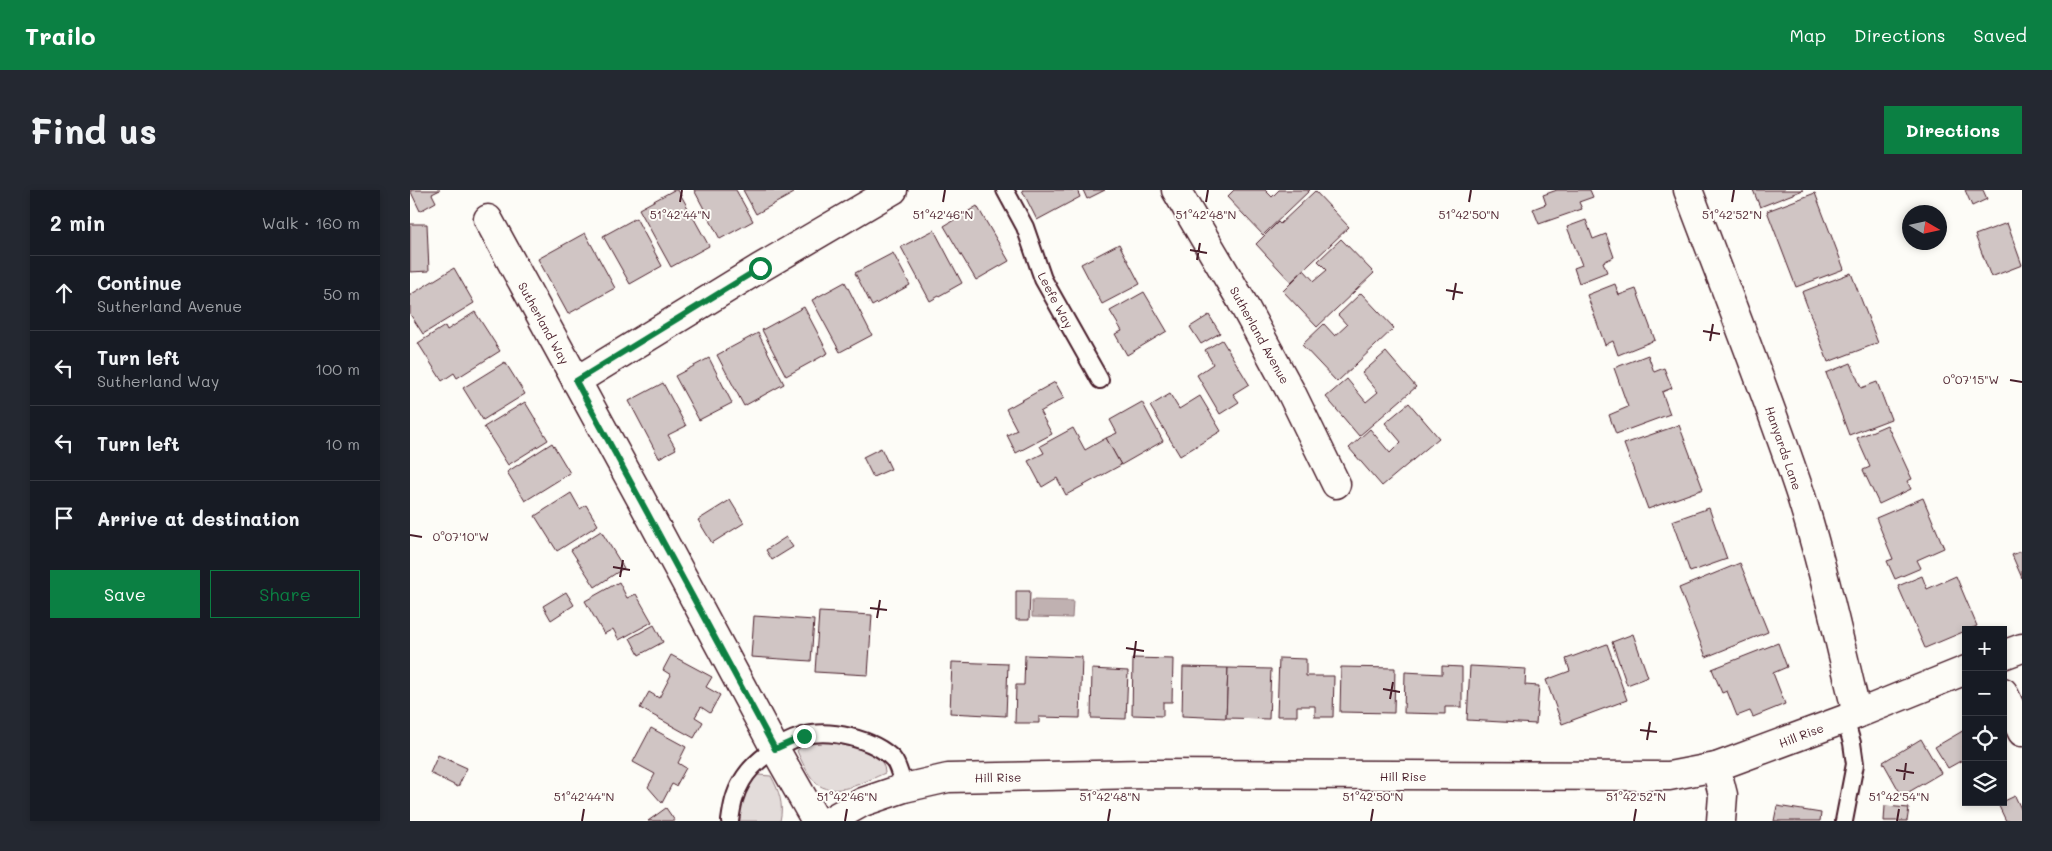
<!DOCTYPE html>
<html lang="en">
<head>
<meta charset="utf-8">
<style>
	body { margin:0; font-family:Mali,sans-serif; background:#242831; color:#f1f3f6 }
	.controls { position:absolute; right:15px; bottom:15px; display:grid; overflow:hidden; border-radius:0px; box-shadow:0 2px 8px #0003 }
	.controls button { width:45px; height:45px; display:grid; place-items:center; padding:0; border:0; border-bottom:1px solid #363941; background:#171b24; color:#f1f3f6; font:25px sans-serif }
	.compass { position:absolute; left:1492px; top:15px; width:45px; height:45px; border-radius:50%; background:#171b24; box-shadow:0 2px 8px #0003; rotate:99deg }
	.stop { position:absolute; width:15px; height:15px; margin:-11px; border:4px solid #0b8043; border-radius:50%; background:#fff }
	.stop.end { background:#0b8043; border-color:#fff; box-shadow:0 1px 5px #0008 }
	.list { margin:0; padding:0; list-style:none }
	h2 { display:flex; justify-content:space-between; align-items:center; height:65px; margin:0; padding:0 20px; font-size:21px }
	h2 small { font-size:16px; font-weight:400; color:#9ea1a6 }
	.list li { display:grid; grid-template-columns:32px 1fr auto; gap:15px; align-items:center; box-sizing:border-box; height:75px; padding:0 20px; border-top:1px solid #363941 }
	.list b { display:block; font-size:19px; white-space:nowrap }
	.list p { margin:0; font-size:16px; white-space:nowrap; color:#9ea1a6 }
	.list em { font-size:16px; font-style:normal; color:#9ea1a6 }
	.actions { display:flex; gap:10px; padding:15px 20px }
	.actions a { flex:1; padding:11px 0; border:1px solid #0b8043; border-radius:0px; text-align:center; font-size:18px; color:#0b8043 }
	.actions .main { background:#0b8043; color:#fff }
	.icon { flex:none; width:28px; height:28px; fill:none; stroke:currentColor; stroke-width:2; stroke-linecap:round; stroke-linejoin:round }
	.map { position:relative; flex:none; width:1612px; height:631px; overflow:hidden; border-radius:0px }
	header { display:flex; align-items:center; gap:30px; box-sizing:border-box; height:70px; padding:0 25px; background:#0b8043; color:#fff }
	header strong { font-size:24px }
	nav { display:flex; gap:28px; margin-inline-start:auto; font-size:18px }
	.intro { display:flex; align-items:center; justify-content:space-between; box-sizing:border-box; height:120px; padding:0 30px }
	h1 { margin:0; font-size:35px }
	.button { padding:12px 22px; border-radius:0px; background:#0b8043; color:#fff; font-size:18px; font-weight:700 }
	main { display:flex; gap:30px; padding:0 30px }
	aside { flex:1; background:#171b24; border-radius:0px; box-shadow:0 2px 8px #0003 }
	.map>svg:first-child { display:block }
	.green { fill:#e3dcda; stroke:#967e82 }
	.water { fill:#c0b1b1; stroke:#91777b }
	.building { fill:#d0c5c4; stroke:#4a1f2b }
	.lines { fill:none; stroke-linecap:round; stroke-linejoin:round }
	.lane-casing { stroke:#4a1f2b; stroke-width:20 }
	.street-casing { stroke:#4a1f2b; stroke-width:31 }
	.lane { stroke:#fdfcf7; stroke-width:16 }
	.street { stroke:#fdfcf7; stroke-width:28 }
	.route { stroke:#0b8043; stroke-width:6 }
	.ticks { fill:none; stroke:#4a1f2b; stroke-width:2 }
	.labels { text-anchor:middle; dominant-baseline:central; stroke-width:4; stroke-linejoin:round; paint-order:stroke }
	.street-label { font-size:12px; fill:#4a1f2b; stroke:#fdfcf7 }
	.ticks-label { font-size:12px; text-anchor:middle; fill:#4a1f2b; stroke:#fdfcf7; stroke-width:4; stroke-linejoin:round; paint-order:stroke }
</style>
</head>
<body>
<header>
<strong>Trailo</strong>
<nav><a>Map</a><a>Directions</a><a>Saved</a></nav>
</header>
<div class="intro"><h1>Find us</h1><a class="button">Directions</a></div>
<main>
<aside>
<h2>2 min<small>Walk · 160 m</small></h2>
<ul class="list">
<li><svg class="icon" aria-label="ahead" viewBox="0 0 24 24"><path d="M12 20V5M6 11l6-6 6 6"/></svg><div><b>Continue</b><p>Sutherland Avenue</p></div><em>50 m</em></li>
<li><svg class="icon" aria-label="left" viewBox="0 0 24 24"><path d="M17 20v-9H6M10 6l-5 5 5 5"/></svg><div><b>Turn left</b><p>Sutherland Way</p></div><em>100 m</em></li>
<li><svg class="icon" aria-label="left" viewBox="0 0 24 24"><path d="M17 20v-9H6M10 6l-5 5 5 5"/></svg><div><b>Turn left</b></div><em>10 m</em></li>
<li><svg class="icon" aria-label="arrive" viewBox="0 0 24 24"><path d="M6 21V4h12l-3 4 3 4H6"/></svg><div><b>Arrive at destination</b></div></li>
</ul>
<div class="actions"><a class="main">Save</a><a>Share</a></div>
</aside>
<div class="map">
<svg width="1612" height="631" viewBox="0 0 1612 631">
	<rect width="100%" height="100%" fill="#fdfcf7"/>
	<filter id="ink" filterUnits="userSpaceOnUse"><feTurbulence type="fractalNoise" baseFrequency=".02" numOctaves="2"/><feDisplacementMap in="SourceGraphic" scale="10" xChannelSelector="R" yChannelSelector="G"/><feConvolveMatrix kernelMatrix="1 2 1 2 8 2 1 2 1" color-interpolation-filters="sRGB"/></filter>
	<g filter="url(#ink)">
		<g class="green">
			<path d="M406,550C428,552 474,554 475,583C456,591 423,610 405,592C397,583 392,572 387,561L393,554Z"/>
			<path d="M348,585L361,586C369,601 374,614 370,631H326C329,614 332,595 348,585Z"/>
		</g>
		<polygon class="water" points="622,410 663,411 662,428 622,427"/>
		<g class="building">
			<polygon points="0,0 30,0 22,4 26,12 10,21"/>
			<polygon points="264,0 268,0 299,56 261,77 229,19"/>
			<polygon points="284,0 326,0 343,31 310,49"/>
			<polygon points="333,0 382,0 384,3 346,24"/>
			<polygon points="612,0 667,0 670,7 627,30"/>
			<polygon points="673,0 695,0 677,9"/>
			<polygon points="824,0 855,0 862,7 869,0 900,0 853,45 817,7"/>
			<polygon points="1147,0 1180,0 1183,7 1169,12 1172,19 1129,34 1123,19 1136,14 1133,5"/>
			<polygon points="1343,0 1393,0 1350,17"/>
			<polygon points="1555,0 1573,0 1577,9 1562,16"/>
			<polygon points="905,1 939,37 881,92 846,54 868,32 870,34"/>
			<polygon points="1405,3 1434,79 1386,97 1357,21"/>
			<polygon points="567,16 599,71 566,90 534,36"/>
			<polygon points="226,28 252,76 220,94 193,46"/>
			<polygon points="1176,30 1183,49 1196,44 1204,67 1193,72 1197,82 1169,93 1164,78 1172,75 1157,37"/>
			<polygon points="1597,33 1612,75 1581,87 1565,45"/>
			<polygon points="0,34 17,34 19,81 0,82"/>
			<polygon points="524,40 552,93 520,111 491,57"/>
			<polygon points="175,43 205,98 158,124 128,69"/>
			<polygon points="931,49 964,83 907,137 873,101 894,80 904,91 917,80 908,71"/>
			<polygon points="709,54 730,94 692,114 671,74"/>
			<polygon points="483,63 500,95 462,116 445,83"/>
			<polygon points="44,78 64,113 13,144 0,124 0,105"/>
			<polygon points="1441,83 1468,153 1418,172 1392,102"/>
			<polygon points="435,92 462,145 430,162 402,110"/>
			<polygon points="1205,94 1209,105 1226,99 1245,150 1208,165 1203,151 1195,155 1177,105"/>
			<polygon points="734,102 757,141 717,165 705,144 712,141 700,121"/>
			<polygon points="951,103 984,138 927,192 892,155 914,134 925,146 937,135 928,125"/>
			<polygon points="394,117 418,163 376,186 352,140"/>
			<polygon points="65,122 90,161 47,188 44,183 32,191 8,153 35,136 37,140"/>
			<polygon points="799,125 810,143 791,154 780,137"/>
			<polygon points="348,143 374,194 334,216 307,165"/>
			<polygon points="812,150 839,194 823,204 829,212 810,224 787,185 803,174 795,160"/>
			<polygon points="976,162 1006,197 949,246 916,207 937,189 956,212 968,202 952,183"/>
			<polygon points="1238,165 1244,182 1254,178 1262,198 1252,202 1260,224 1206,244 1199,225 1218,217 1204,178"/>
			<polygon points="299,168 322,213 289,230 265,186"/>
			<polygon points="95,172 115,204 73,230 53,198"/>
			<polygon points="1441,173 1451,198 1467,192 1481,229 1439,245 1416,183"/>
			<polygon points="645,192 654,208 630,222 642,244 606,263 597,245 607,240 596,219"/>
			<polygon points="253,193 276,236 258,245 266,259 249,268 219,211"/>
			<polygon points="760,204 769,219 790,206 811,241 770,266 740,216"/>
			<polygon points="115,212 138,250 98,275 74,237"/>
			<polygon points="732,212 753,251 711,275 696,248 707,243 700,230"/>
			<polygon points="999,213 1029,248 972,296 939,258 960,239 980,263 991,252 975,233"/>
			<polygon points="1269,235 1293,299 1238,319 1214,254"/>
			<polygon points="1477,235 1502,289 1497,291 1501,299 1469,314 1453,280 1460,277 1447,248"/>
			<polygon points="663,238 675,260 696,248 711,275 656,305 647,288 632,297 618,271 634,263 630,256"/>
			<polygon points="142,253 160,283 115,311 97,282"/>
			<polygon points="471,258 481,279 463,287 453,267"/>
			<polygon points="161,303 170,319 176,315 188,335 147,361 125,326"/>
			<polygon points="1513,308 1534,358 1507,370 1511,378 1485,389 1477,371 1483,369 1466,328"/>
			<polygon points="320,310 334,333 302,353 288,330"/>
			<polygon points="1299,318 1317,369 1280,382 1262,331"/>
			<polygon points="191,341 214,378 185,397 161,360"/>
			<polygon points="376,347 383,357 362,370 356,360"/>
			<polygon points="1612,361 1612,388 1602,365"/>
			<polygon points="1330,373 1358,442 1296,467 1269,398"/>
			<polygon points="1512,386 1517,399 1546,386 1567,436 1515,458 1488,396"/>
			<polygon points="209,392 217,408 226,404 242,432 209,450 203,439 194,444 175,411"/>
			<polygon points="606,401 620,401 619,430 606,430"/>
			<polygon points="156,402 164,415 141,430 133,416"/>
			<polygon points="409,422 462,425 458,485 405,482"/>
			<polygon points="344,426 404,430 401,471 341,467"/>
			<polygon points="244,435 253,452 229,465 220,448"/>
			<polygon points="1223,444 1238,487 1217,495 1202,452"/>
			<polygon points="1368,453 1377,477 1363,483 1375,514 1343,527 1340,521 1327,526 1317,501 1312,503 1302,479"/>
			<polygon points="1197,454 1217,510 1152,534 1136,490 1160,481 1156,469"/>
			<polygon points="261,465 302,487 296,497 310,505 300,523 291,517 285,527 293,532 284,548 230,518 239,502 249,508 261,485 253,480"/>
			<polygon points="615,465 672,467 670,528 629,527 629,533 605,533 606,495 614,495"/>
			<polygon points="723,468 763,469 762,512 753,512 753,526 722,525"/>
			<polygon points="869,468 896,469 896,486 924,486 923,527 905,527 905,516 887,516 887,526 867,526"/>
			<polygon points="542,472 598,474 596,526 540,523"/>
			<polygon points="1032,476 1052,477 1052,517 1035,517 1035,524 994,523 995,482 1032,484"/>
			<polygon points="1060,476 1116,479 1115,495 1129,496 1126,534 1057,530"/>
			<polygon points="773,477 818,478 816,528 772,526"/>
			<polygon points="931,477 985,478 984,523 930,522"/>
			<polygon points="818,478 861,479 859,529 816,528"/>
			<polygon points="682,479 718,481 716,529 681,528"/>
			<polygon points="241,538 276,557 268,573 276,578 266,596 262,594 252,613 238,597 245,584 223,572"/>
			<polygon points="1556,539 1556,568 1538,578 1525,557"/>
			<polygon points="1511,549 1531,583 1492,606 1473,572"/>
			<polygon points="28,565 57,578 48,597 20,583"/>
			<polygon points="1605,606 1612,621 1612,631 1596,631 1588,614"/>
			<polygon points="1367,616 1411,623 1410,631 1364,631"/>
			<polygon points="1475,616 1499,618 1497,631 1474,631"/>
			<polygon points="256,618 265,631 238,631"/>
		</g>
		<g class="lines">
			<g class="lane-casing">
				<g id="lane">
					<polyline points="595,0 615,37 633,89 690,190"/>
					<path d="M320,631C322,617 324,604 332,591C344,570 370,553 393,546C419,538 464,549 483,569C489,576 491,589 494,598"/>
					<polyline points="1434,631 1445,574 1442,553 1435,529"/>
				</g>
			</g>
			<g class="street-casing">
				<g id="street">
					<polyline points="766,0 831,110 882,204 926,294"/>
					<path d="M1278,0C1316,101 1356,201 1390,303C1413,375 1429,450 1447,524"/>
					<polyline points="78,29 231,309 365,559 406,631"/>
					<polyline points="166,191 350,78 483,0"/>
					<polyline points="1593,465 1612,458"/>
					<polyline points="1593,502 1612,542"/>
					<polyline points="1306,577 1313,605 1311,631"/>
					<polyline points="419,631 453,612 494,598 538,588 734,584 1259,586 1306,577 1435,529 1556,480"/>
				</g>
			</g>
			<use href="#lane" class="lane"/>
			<use href="#street" class="street"/>
		</g>
	</g>
	<g class="lines" filter="url(#ink)">
		<polyline class="route" points="350,78 166,191 365,559 394,546"/>
	</g>
	<path class="ticks" d="M270,12L272,0M533,12L535,0M796,12L798,0M1059,12L1061,0M1322,12L1324,0M780,60L797,63M787,70L790,53M1036,100L1053,103M1043,110L1046,93M1293,141L1310,144M1300,151L1303,134M1600,190L1612,192M0,345L12,347M203,377L220,380M210,387L213,370M460,418L477,420M467,428L470,410M716,458L734,461M724,468L726,451M973,499L990,502M980,509L983,492M1230,540L1247,542M1237,550L1240,532M1486,580L1504,583M1494,590L1496,573M172,631L174,619M435,631L437,619M698,631L700,619M961,631L963,619M1224,631L1226,619M1487,631L1489,619"/>
	<g class="labels">
		<g class="street-label">
			<text transform="translate(646 110) rotate(62)">Leefe Way</text>
			<text transform="translate(134 133) rotate(61)">Sutherland Way</text>
			<text transform="translate(850 145) rotate(61)">Sutherland Avenue</text>
			<text transform="translate(1374 258) rotate(71)">Hanyards Lane</text>
			<text transform="translate(1391 545) rotate(-21)">Hill Rise</text>
			<text x="993" y="586">Hill Rise</text>
			<text transform="translate(588 587) rotate(-1)">Hill Rise</text>
		</g>
	</g>
	<g class="ticks-label">
		<text x="270" y="29">51°42'44"N</text>
		<text x="533" y="29">51°42'46"N</text>
		<text x="796" y="29">51°42'48"N</text>
		<text x="1059" y="29">51°42'50"N</text>
		<text x="1322" y="29">51°42'52"N</text>
		<text x="1561" y="194">0°07'15"W</text>
		<text x="51" y="351">0°07'10"W</text>
		<text x="174" y="611">51°42'44"N</text>
		<text x="437" y="611">51°42'46"N</text>
		<text x="700" y="611">51°42'48"N</text>
		<text x="963" y="611">51°42'50"N</text>
		<text x="1226" y="611">51°42'52"N</text>
		<text x="1489" y="611">51°42'54"N</text>
	</g>
</svg>
<div class="controls">
<button>+</button>
<button>−</button>
<button><svg class="icon" aria-label="locate" viewBox="0 0 24 24"><circle cx="12" cy="12" r="6"/><path d="M12 2v4M12 18v4M2 12h4M18 12h4"/></svg></button>
<button><svg class="icon" aria-label="layers" viewBox="0 0 24 24"><path d="M12 4l9 5-9 5-9-5zM3 14l9 5 9-5"/></svg></button>
</div>
<svg class="compass" viewBox="-18 -18 36 36"><path d="M0-13l5 13h-10z" fill="#e53935"/><path d="M0 13l5-13h-10z" fill="#9ea1a6"/></svg>
<div class="stop" style="left:350px;top:78px"></div>
<div class="stop end" style="left:394px;top:546px"></div>
</div>
</main>
</body>
</html>
